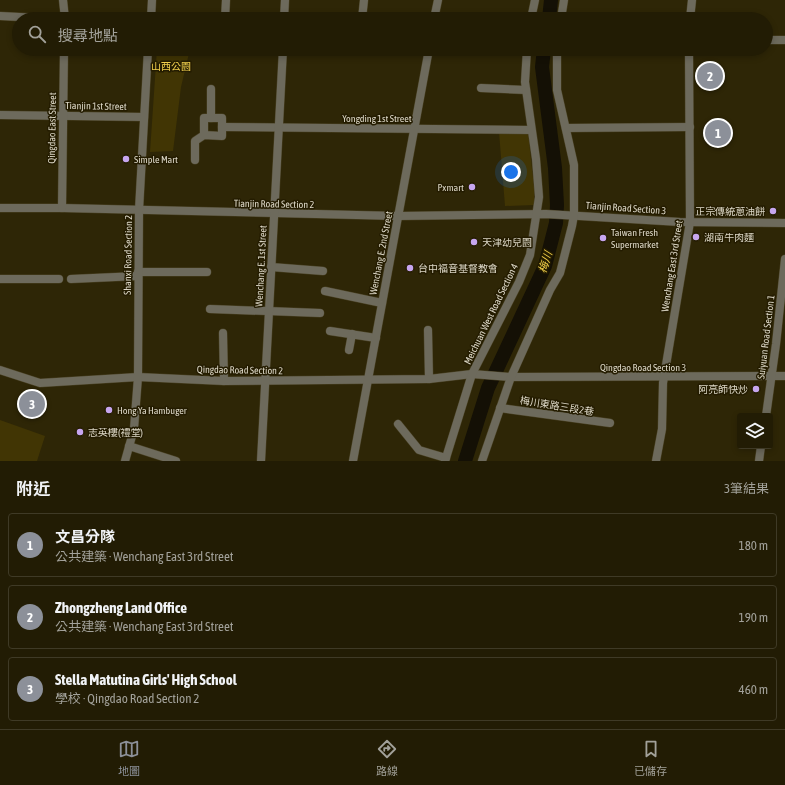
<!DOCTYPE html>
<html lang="zh-TW">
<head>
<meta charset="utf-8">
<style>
	body { margin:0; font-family:"Asap Condensed","Noto Sans TC",sans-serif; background:#2e2913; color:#f1f3f6 }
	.controls { position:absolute; right:12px; bottom:12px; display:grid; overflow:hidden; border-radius:4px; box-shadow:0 2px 6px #0003 }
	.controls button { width:36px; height:36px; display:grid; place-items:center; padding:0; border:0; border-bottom:1px solid #3f3a26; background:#221c04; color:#f1f3f6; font:20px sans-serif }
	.you { position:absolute; left:511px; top:172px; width:14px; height:14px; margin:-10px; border:3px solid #fff; border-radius:50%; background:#1a73e8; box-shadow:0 0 0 6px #1a73e833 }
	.badge { display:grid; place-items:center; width:26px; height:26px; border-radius:50%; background:#8c9099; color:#fff; font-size:13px; font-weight:700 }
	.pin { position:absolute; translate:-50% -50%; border:2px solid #fff; box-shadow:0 1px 4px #0006 }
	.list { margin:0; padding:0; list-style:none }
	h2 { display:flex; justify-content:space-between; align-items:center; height:52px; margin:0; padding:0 16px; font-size:17px }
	h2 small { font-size:13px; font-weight:400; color:#a2a19a }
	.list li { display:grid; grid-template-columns:26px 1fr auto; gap:12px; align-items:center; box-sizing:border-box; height:64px; margin:0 8px 8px; padding:0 8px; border:1px solid #3f3a26; border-radius:4px }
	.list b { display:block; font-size:15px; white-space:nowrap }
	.list p { margin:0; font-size:13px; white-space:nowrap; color:#a2a19a }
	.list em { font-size:13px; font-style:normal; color:#a2a19a }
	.icon { flex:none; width:22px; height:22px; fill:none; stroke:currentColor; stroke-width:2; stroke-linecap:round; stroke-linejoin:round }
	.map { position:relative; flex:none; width:785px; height:461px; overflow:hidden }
	.search { position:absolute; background:#221c04; box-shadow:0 2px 6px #0003; left:12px; right:12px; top:12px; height:44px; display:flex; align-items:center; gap:10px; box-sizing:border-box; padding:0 14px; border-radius:22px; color:#a2a19a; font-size:15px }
	.sheet { height:268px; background:#221c04 }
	nav { display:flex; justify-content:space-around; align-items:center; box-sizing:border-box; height:56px; border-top:1px solid #3f3a26; background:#221c04; font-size:11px; color:#a2a19a }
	nav a { display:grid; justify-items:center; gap:2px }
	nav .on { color:#8c9099 }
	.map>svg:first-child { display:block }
	.green { fill:#413504 }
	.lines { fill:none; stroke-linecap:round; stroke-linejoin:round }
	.river { stroke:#141005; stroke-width:14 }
	.minor-casing { stroke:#4a4225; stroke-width:9 }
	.minor { stroke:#6d6a5c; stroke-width:8 }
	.poi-dot { fill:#c7a6ef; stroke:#241c00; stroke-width:1.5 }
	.labels { text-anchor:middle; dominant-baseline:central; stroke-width:3; stroke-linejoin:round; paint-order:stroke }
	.park-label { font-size:10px; fill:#f5d34e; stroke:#241c00 }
	.street-label { font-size:10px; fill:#ddd8c7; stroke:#241c00 }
	.poi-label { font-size:10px; fill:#ddd8c7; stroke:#241c00; text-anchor:start }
	.water-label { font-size:11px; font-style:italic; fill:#efcd48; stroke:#241c00 }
</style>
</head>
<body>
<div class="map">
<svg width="785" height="461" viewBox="0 0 785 461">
	<rect width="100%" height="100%" fill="#2e2606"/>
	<g class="green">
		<polygon points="157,49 190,49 181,87 173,151 150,152"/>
		<polygon points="499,132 528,132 534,187 534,205 505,206"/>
		<polygon points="0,420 45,436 37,461 0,461"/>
	</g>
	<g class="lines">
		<g class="river">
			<polyline points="549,19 551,0"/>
			<polyline points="465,461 488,388 545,266 556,223 557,205 555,168 542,67 544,49"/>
		</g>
		<g class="minor-casing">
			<g id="minor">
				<polyline points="63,0 65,19"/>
				<polyline points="0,16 60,19"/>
				<polyline points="151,19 152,0"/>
				<polyline points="225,19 226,0"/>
				<polyline points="284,19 285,0"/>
				<polyline points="362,19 364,0"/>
				<polyline points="434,19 438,0"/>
				<polyline points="531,19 535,0"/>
				<polyline points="561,19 564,0"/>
				<polyline points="690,19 692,0"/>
				<polyline points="766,40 785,40"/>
				<polyline points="481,88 526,90"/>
				<polyline points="211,89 211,118"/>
				<polyline points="0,115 144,117"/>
				<polyline points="222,127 531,130"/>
				<polyline points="566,128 690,127"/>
				<polyline points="195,160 195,141 204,135 204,118 222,118 222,136 204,135"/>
				<polyline points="0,208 62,208 398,216 546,214 680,222 785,223"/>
				<polyline points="62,208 64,49"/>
				<polyline points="271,267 323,271"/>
				<polyline points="138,272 207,272"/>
				<polyline points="0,279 59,279"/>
				<polyline points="71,279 138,276"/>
				<polyline points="325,291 382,303"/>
				<polyline points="210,309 320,313"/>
				<polyline points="428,330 429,379"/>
				<polyline points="330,331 376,338"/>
				<polyline points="223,333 224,381"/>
				<polyline points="349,350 352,334"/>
				<polyline points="0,370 40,383 138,377 224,381 429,379 472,374 511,377 785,376"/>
				<polyline points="500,408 610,423"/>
				<polyline points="766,416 776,344 785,259"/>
				<polyline points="398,424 419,450 446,458"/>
				<polyline points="129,446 176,461"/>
				<polyline points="125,461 134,429 138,377 139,210 148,49"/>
				<polyline points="261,461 283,49"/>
				<polyline points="353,461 429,49"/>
				<polyline points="445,461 472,374 519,282 530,255 539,197 536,159 525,82 527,49"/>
				<polyline points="482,461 511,377 550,290 560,273 572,226 574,215 574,165 557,90 557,49"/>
				<polyline points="656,461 662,429 663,383 690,222 689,49"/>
				<polyline points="759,461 761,446"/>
			</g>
		</g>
		<use href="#minor" class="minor"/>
	</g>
	<g class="poi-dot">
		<circle cx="126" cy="159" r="4"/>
		<circle cx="472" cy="187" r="4"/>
		<circle cx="773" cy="211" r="4"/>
		<circle cx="696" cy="237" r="4"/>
		<circle cx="603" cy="238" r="4"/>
		<circle cx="474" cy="242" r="4"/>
		<circle cx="410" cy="268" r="4"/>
		<circle cx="756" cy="389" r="4"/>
		<circle cx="109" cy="410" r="4"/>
		<circle cx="80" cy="432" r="4"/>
	</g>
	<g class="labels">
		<g class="park-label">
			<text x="171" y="66">山西公園</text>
		</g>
		<g class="street-label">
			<text transform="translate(96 106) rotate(1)">Tianjin 1st Street</text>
			<text x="377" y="118">Yongding 1st Street</text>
			<text transform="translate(52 128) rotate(-89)">Qingdao East Street</text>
			<text transform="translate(274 204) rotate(1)">Tianjin Road Section 2</text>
			<text transform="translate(626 208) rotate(4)">Tianjin Road Section 3</text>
			<text transform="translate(381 253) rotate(-79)">Wenchang E. 2nd Street</text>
			<text transform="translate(128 255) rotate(-89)">Shanxi Road Section 2</text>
			<text transform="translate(261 266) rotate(-87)">Wenchang E. 1st Street</text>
			<text transform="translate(672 266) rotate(-81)">Wenchang East 3rd Street</text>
			<text transform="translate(491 314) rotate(-64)">Meichuan West Road Section 4</text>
			<text transform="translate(766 337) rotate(-83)">Suiyuan Road Section 1</text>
			<text x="643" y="367">Qingdao Road Section 3</text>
			<text transform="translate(240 370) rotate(1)">Qingdao Road Section 2</text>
			<text transform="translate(557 406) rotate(9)">梅川東路三段2巷</text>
		</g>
		<g class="poi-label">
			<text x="134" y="159">Simple Mart</text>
			<text x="464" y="187" text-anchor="end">Pxmart</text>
			<text x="765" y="211" text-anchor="end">正宗傳統蔥油餅</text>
			<text x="611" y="232">Taiwan Fresh<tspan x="611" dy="12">Supermarket</tspan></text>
			<text x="704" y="237">湖南牛肉麵</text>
			<text x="482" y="242">天津幼兒園</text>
			<text x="418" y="268">台中福音基督教會</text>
			<text x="748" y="389" text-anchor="end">阿亮師快炒</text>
			<text x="117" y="410">Hong Ya Hambuger</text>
			<text x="88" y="432">志英樓(禮堂)</text>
		</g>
		<g class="water-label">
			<text transform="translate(545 262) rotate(-72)">梅川</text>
		</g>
	</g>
</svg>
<div class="controls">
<button><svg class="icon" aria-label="layers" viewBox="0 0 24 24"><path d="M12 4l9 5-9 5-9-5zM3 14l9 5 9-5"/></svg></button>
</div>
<div class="you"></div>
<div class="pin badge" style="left:718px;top:133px">1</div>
<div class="pin badge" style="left:710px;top:76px">2</div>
<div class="pin badge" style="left:32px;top:404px">3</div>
<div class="search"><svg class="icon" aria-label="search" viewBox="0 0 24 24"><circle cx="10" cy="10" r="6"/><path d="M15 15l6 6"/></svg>搜尋地點</div>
</div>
<section class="sheet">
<h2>附近<small>3筆結果</small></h2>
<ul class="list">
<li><span class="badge">1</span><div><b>文昌分隊</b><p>公共建築 · Wenchang East 3rd Street</p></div><em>180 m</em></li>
<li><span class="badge">2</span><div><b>Zhongzheng Land Office</b><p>公共建築 · Wenchang East 3rd Street</p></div><em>190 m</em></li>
<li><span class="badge">3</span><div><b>Stella Matutina Girls' High School</b><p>學校 · Qingdao Road Section 2</p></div><em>460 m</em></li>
</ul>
</section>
<nav>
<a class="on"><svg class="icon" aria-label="map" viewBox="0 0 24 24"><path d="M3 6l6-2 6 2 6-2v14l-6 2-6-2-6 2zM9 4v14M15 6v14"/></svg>地圖</a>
<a><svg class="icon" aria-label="directions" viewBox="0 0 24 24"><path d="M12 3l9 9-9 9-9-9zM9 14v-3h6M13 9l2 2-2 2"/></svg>路線</a>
<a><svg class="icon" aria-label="saved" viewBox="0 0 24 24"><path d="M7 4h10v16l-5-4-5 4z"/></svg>已儲存</a>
</nav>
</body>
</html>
